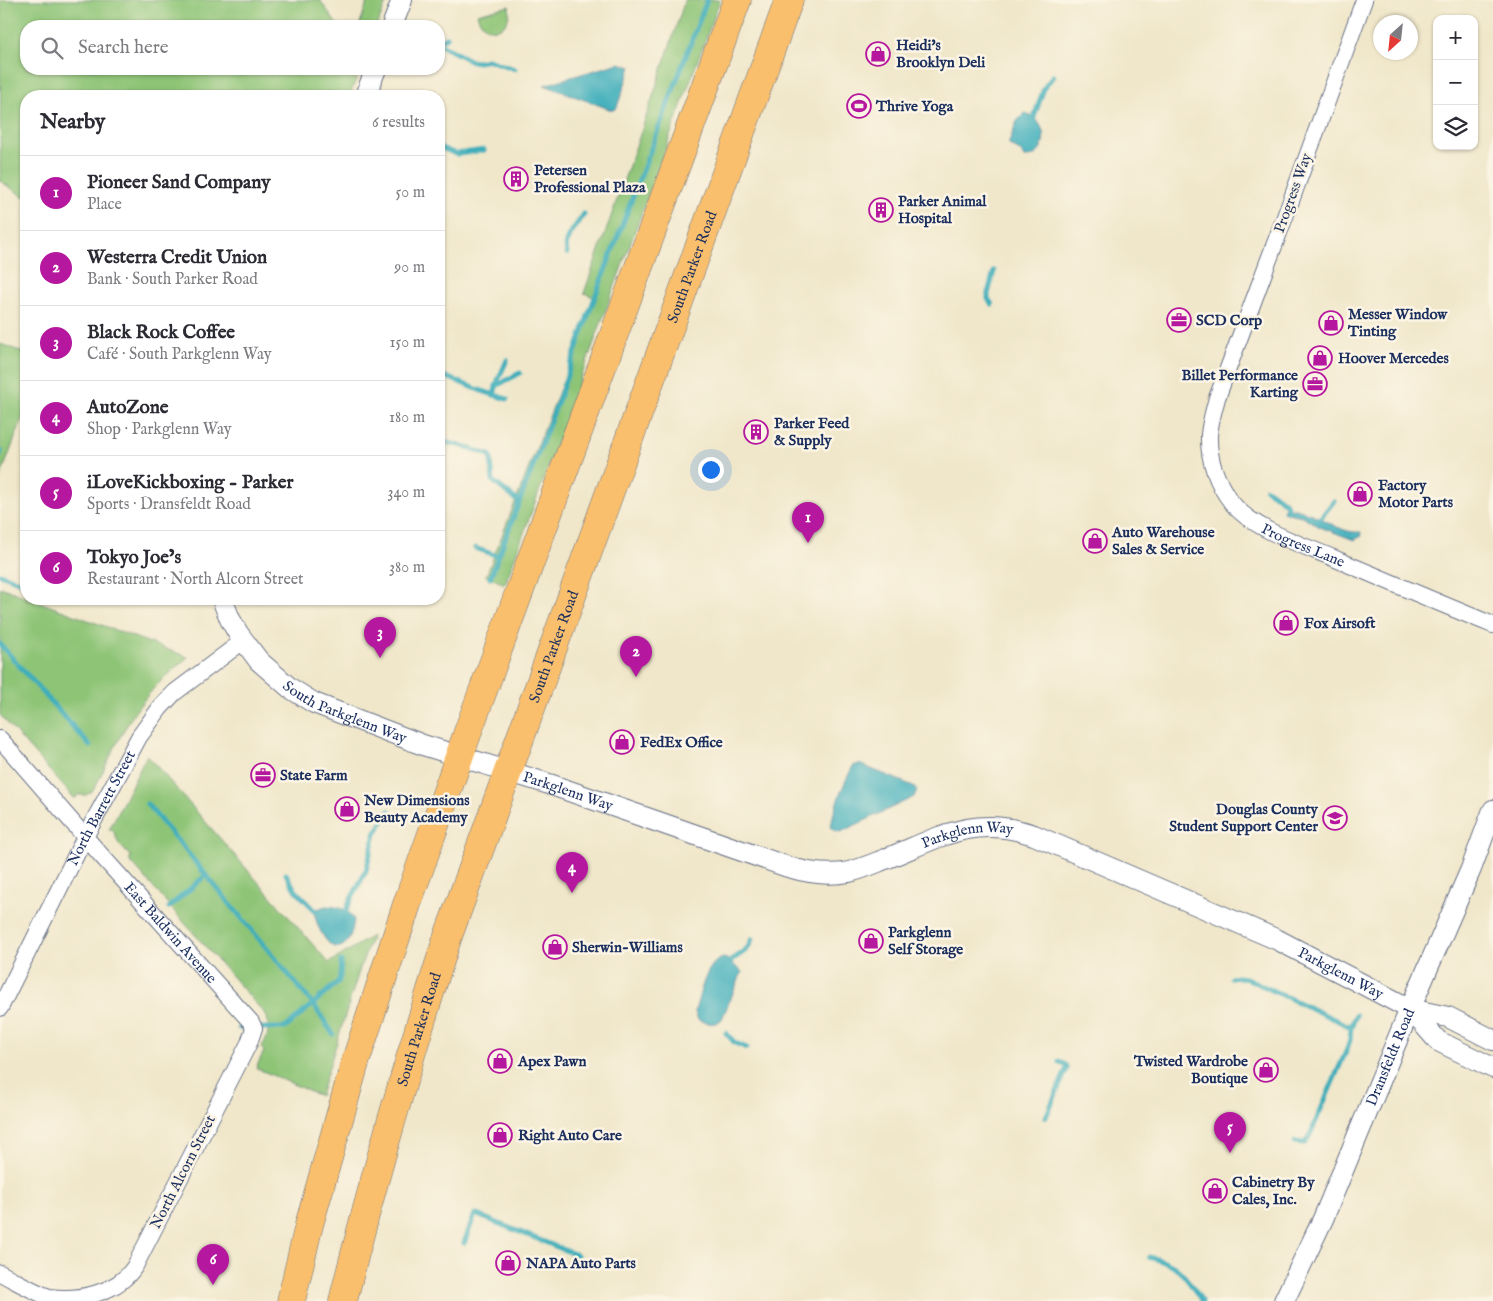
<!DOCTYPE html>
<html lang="en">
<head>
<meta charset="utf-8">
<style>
	body { margin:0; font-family:"IM FELL English",serif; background:#f2f2f3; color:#2b2b33 }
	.controls { position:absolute; right:15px; top:15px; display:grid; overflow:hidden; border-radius:10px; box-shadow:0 1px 4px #0004 }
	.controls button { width:45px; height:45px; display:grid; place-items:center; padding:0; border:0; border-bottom:1px solid #e1e1e2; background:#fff; color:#2b2b33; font:25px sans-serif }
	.compass { position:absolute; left:1373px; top:15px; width:45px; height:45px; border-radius:50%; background:#fff; box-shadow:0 1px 4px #0004; rotate:207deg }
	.you { position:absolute; left:710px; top:469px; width:18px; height:18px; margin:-12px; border:4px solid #fff; border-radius:50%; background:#1a73e8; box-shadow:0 0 0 8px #1a73e833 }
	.badge { display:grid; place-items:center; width:32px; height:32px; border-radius:50%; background:#b5179e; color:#fff; font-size:16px; font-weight:700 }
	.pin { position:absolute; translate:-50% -41px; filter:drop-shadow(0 1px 2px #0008) }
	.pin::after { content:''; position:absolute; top:26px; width:18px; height:15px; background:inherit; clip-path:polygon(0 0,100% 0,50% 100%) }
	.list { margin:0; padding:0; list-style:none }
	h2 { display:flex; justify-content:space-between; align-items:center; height:65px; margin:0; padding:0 20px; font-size:21px }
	h2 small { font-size:16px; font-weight:400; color:#7c7c81 }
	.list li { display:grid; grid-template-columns:32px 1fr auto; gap:15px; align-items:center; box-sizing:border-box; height:75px; padding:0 20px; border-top:1px solid #e1e1e2 }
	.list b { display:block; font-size:19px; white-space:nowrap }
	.list p { margin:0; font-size:16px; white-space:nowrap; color:#7c7c81 }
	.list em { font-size:16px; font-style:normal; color:#7c7c81 }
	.icon { flex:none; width:28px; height:28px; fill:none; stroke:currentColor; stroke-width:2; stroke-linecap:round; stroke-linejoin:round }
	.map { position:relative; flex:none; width:1493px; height:1301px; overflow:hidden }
	.search { position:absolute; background:#fff; box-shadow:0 1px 4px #0004; left:20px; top:20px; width:425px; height:55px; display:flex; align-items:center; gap:12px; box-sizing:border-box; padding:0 18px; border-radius:20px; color:#7c7c81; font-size:19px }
	.panel { position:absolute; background:#fff; box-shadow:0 1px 4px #0004; left:20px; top:90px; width:425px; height:515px; border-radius:20px }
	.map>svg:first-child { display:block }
	.green { fill:#8dc476; stroke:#547a6a }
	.water { fill:#3eaebb; stroke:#2c6e8c }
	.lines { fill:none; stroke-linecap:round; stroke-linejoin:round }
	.stream { stroke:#3eaebb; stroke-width:5 }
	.minor-casing { stroke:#666f84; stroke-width:18 }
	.tertiary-casing { stroke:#666f84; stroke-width:22 }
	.trunk-casing { stroke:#666f84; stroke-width:29 }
	.minor { stroke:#fff; stroke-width:16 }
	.tertiary { stroke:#fff; stroke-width:20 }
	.trunk { stroke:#f9bf6d; stroke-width:28 }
	.labels { text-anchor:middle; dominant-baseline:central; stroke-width:5; stroke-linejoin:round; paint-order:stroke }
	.poi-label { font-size:15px; font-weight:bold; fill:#1b2f5e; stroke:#fcf5e5; text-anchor:start }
	.street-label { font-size:15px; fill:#1b2f5e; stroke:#fcf5e5 }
</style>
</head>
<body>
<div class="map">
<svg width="1493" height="1301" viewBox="0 0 1493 1301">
	<rect width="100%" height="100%" fill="#fcf5e5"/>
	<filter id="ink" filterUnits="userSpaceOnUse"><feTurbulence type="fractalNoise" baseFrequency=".02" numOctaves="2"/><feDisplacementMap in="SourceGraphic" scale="10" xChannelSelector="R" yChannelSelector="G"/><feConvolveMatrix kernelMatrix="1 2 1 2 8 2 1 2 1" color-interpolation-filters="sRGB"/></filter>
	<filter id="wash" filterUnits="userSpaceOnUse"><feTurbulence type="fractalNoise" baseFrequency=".0096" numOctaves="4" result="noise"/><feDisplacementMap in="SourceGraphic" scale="20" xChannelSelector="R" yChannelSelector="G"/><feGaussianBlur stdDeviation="1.12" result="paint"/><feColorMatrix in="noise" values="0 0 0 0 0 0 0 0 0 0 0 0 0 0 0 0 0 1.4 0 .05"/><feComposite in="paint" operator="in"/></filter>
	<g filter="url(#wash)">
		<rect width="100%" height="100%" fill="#f0e7ca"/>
		<g class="green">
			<polygon points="1,0 320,0 338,26 26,26 26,69 361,69 349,96 26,96 26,198 0,181"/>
			<polygon points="368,0 387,0 377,26 359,26"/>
			<polygon points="685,0 720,0 505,584 486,576 596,298 584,293 643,126"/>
			<path d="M509,6C513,32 484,39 477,14Z"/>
			<polygon points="0,344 26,353 26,409 0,478"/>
			<path d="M0,587L26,597V599H31L188,657C172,671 156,684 144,700C122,727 109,761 93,791L86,795H77L76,798H74L0,715Z"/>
			<path d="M147,755L329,963L372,936L361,965L320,1096L256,1068L264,1051L261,1048C268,1037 272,1026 265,1014L129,860L131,857L119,844L113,830H109Z"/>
		</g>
		<g class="water">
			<polygon points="619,63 631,67 617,107 614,110 609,109 544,85"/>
			<path d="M1025,113C1051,121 1049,159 1024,157L1020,151L1009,145V142L1017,121Z"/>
			<path d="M1285,507C1296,509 1305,511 1316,516C1330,522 1344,534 1361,532L1362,536L1354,540L1320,527L1302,516L1284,512L1283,510Z"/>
			<path d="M859,764L911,785L917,790L914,797L841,832L836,831L831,827C833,808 844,783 853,766Z"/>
			<path d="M326,906C338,907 349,908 354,920C353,928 351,936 347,942C329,963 312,915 315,911C317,908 323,907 326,906Z"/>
			<path d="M723,958L727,959L742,972L722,1019C715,1027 706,1022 698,1020L695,1012L696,1007C701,992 706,962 723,958Z"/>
		</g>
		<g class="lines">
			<g class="stream">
				<polyline points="439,41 447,37"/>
				<polyline points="439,44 471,61 478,62 488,60 515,69"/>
				<polyline points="1032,123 1044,88 1053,76"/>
				<polyline points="439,147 456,154 484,150"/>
				<path d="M567,253C563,238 576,226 584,214"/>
				<polyline points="992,304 988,299 988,294 994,271"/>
				<polyline points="439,375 444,376 479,390 507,399"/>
				<polyline points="496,386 520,373"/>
				<polyline points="494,395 498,380 507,360"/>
				<polyline points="439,441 463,446 490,455 491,459 493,481 519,502"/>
				<polyline points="0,455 1,451"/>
				<path d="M1266,489C1274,493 1279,499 1286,503L1288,511"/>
				<polyline points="1318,521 1334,501"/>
				<polyline points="475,548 498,556"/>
				<polyline points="0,574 26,584"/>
				<polyline points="490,578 558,401 589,313 707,0"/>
				<polyline points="0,644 90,746"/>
				<polyline points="147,804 313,1004 333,1034"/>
				<polyline points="286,874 296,891 320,915"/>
				<polyline points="169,907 205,876"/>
				<polyline points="344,916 350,901 366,871 375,834 389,811"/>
				<path d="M727,965C736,954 747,955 752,939"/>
				<polyline points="1231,978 1238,977 1246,978 1351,1027"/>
				<polyline points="239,1028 285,1028 290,1024 338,982 340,977 341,961"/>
				<polyline points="726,1033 735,1043 747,1048"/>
				<polyline points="1046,1117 1067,1068 1066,1065 1059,1062"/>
				<polyline points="1295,1142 1305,1143 1309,1137 1347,1049 1350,1040 1351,1027 1356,1015"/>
				<polyline points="464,1243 475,1214 577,1255"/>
				<path d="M1149,1257C1181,1265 1184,1275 1202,1301"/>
			</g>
		</g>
	</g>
	<g filter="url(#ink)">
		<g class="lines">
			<g class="minor-casing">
				<g id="minor">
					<path id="s1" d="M1364,0L1292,198L1217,398C1214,410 1210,422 1209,435C1208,459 1217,484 1232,503C1253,530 1306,546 1338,560C1390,582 1441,604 1493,625"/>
					<path id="s2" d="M0,739L100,854L251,1022L254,1028L249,1043L135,1266C118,1293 80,1301 49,1297C32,1291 16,1281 0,1273"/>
					<path id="s3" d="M0,1008L85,837L139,737L160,708L174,693L243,641"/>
				</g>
			</g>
			<g class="tertiary-casing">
				<g id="tertiary">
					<polyline points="392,26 402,0"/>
					<polyline points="365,96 376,69"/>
					<path id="s4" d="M222,599L230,619L238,633L259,661L290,688L314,703L423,745L549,784L788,867C808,873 828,876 849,872C862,869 875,863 888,858C942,836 975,815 1034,835L1278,940L1410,1009L1448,1017L1493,1040"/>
					<polyline points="1410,1009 1438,1041 1493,1068"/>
					<path id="s5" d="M1284,1301L1323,1219L1410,1009L1471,869L1493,810"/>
				</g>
			</g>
			<g class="trunk-casing">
				<g id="trunk">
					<polyline points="291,1301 309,1225 355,1063 407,904 470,726 737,0"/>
					<path id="s6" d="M343,1301C373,1179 409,1058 447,939L789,0"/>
				</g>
			</g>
			<use href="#minor" class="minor"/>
			<use href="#tertiary" class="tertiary"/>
			<use href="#trunk" class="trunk"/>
		</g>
	</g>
	<defs>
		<g id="shop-ring" transform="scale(1.25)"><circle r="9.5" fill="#fcf5e5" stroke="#b5179e" stroke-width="1.5"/><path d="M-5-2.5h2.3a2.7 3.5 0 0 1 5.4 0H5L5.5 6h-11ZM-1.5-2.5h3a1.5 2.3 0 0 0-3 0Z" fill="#b5179e"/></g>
		<g id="stadium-ring" transform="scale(1.25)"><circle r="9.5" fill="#fcf5e5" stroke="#b5179e" stroke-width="1.5"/><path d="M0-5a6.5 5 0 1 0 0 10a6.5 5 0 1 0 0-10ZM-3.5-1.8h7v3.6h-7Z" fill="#b5179e"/></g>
		<g id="building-ring" transform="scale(1.25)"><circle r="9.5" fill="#fcf5e5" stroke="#b5179e" stroke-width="1.5"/><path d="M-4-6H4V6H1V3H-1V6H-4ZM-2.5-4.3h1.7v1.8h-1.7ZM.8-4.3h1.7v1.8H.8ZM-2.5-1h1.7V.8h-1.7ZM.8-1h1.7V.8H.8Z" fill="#b5179e"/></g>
		<g id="office-ring" transform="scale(1.25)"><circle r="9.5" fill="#fcf5e5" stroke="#b5179e" stroke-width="1.5"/><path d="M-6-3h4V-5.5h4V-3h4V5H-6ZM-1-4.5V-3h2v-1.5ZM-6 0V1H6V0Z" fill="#b5179e"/></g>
		<g id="school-ring" transform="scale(1.25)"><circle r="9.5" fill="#fcf5e5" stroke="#b5179e" stroke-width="1.5"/><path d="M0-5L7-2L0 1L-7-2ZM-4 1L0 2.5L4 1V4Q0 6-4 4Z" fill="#b5179e"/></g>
	</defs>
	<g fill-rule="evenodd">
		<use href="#shop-ring" x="878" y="54"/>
		<use href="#stadium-ring" x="859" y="106"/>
		<use href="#building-ring" x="516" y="179"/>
		<use href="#building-ring" x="881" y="210"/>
		<use href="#office-ring" x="1179" y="320"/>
		<use href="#shop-ring" x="1331" y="323"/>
		<use href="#shop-ring" x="1320" y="358"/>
		<use href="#office-ring" x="1315" y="384"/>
		<use href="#building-ring" x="756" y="432"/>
		<use href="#shop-ring" x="1360" y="494"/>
		<use href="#shop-ring" x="1095" y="541"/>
		<use href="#shop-ring" x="1286" y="623"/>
		<use href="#shop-ring" x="622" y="742"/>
		<use href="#office-ring" x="263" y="775"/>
		<use href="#shop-ring" x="347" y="809"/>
		<use href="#school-ring" x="1335" y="818"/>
		<use href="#shop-ring" x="871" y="941"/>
		<use href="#shop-ring" x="555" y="947"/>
		<use href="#shop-ring" x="500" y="1061"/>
		<use href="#shop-ring" x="1266" y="1070"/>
		<use href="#shop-ring" x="500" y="1135"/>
		<use href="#shop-ring" x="1215" y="1191"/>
		<use href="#shop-ring" x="508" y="1263"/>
	</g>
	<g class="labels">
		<g class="poi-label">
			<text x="896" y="45">Heidi's<tspan x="896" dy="17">Brooklyn Deli</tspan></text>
			<text x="876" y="106">Thrive Yoga</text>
			<text x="534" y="170">Petersen<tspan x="534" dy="17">Professional Plaza</tspan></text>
			<text x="898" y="201">Parker Animal<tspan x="898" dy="17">Hospital</tspan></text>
			<text x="1348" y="314">Messer Window<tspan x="1348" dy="17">Tinting</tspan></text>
			<text x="1196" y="320">SCD Corp</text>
			<text x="1338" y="358">Hoover Mercedes</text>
			<text x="1298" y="375" text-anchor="end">Billet Performance<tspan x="1298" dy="17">Karting</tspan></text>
			<text x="774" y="423">Parker Feed<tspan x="774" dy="17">&amp; Supply</tspan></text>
			<text x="1378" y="485">Factory<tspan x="1378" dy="17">Motor Parts</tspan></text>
			<text x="1112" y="532">Auto Warehouse<tspan x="1112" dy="17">Sales &amp; Service</tspan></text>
			<text x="1304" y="623">Fox Airsoft</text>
			<text x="640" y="742">FedEx Office</text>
			<text x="280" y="775">State Farm</text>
			<text x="364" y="800">New Dimensions<tspan x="364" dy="17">Beauty Academy</tspan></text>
			<text x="1318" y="809" text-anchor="end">Douglas County<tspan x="1318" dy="17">Student Support Center</tspan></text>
			<text x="888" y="932">Parkglenn<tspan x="888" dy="17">Self Storage</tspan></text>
			<text x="572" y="947">Sherwin-Williams</text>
			<text x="518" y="1061">Apex Pawn</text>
			<text x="1248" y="1061" text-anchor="end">Twisted Wardrobe<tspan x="1248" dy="17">Boutique</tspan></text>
			<text x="518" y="1135">Right Auto Care</text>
			<text x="1232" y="1182">Cabinetry By<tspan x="1232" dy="17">Cales, Inc.</tspan></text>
			<text x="526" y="1263">NAPA Auto Parts</text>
		</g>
		<g class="street-label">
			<text transform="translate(1293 193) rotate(-70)">Progress Way</text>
			<text stroke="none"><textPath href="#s6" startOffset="1092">South Parker Road</textPath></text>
			<text stroke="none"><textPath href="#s1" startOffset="619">Progress Lane</textPath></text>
			<text stroke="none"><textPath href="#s6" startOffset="688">South Parker Road</textPath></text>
			<text stroke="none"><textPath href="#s4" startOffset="174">South Parkglenn Way</textPath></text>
			<text stroke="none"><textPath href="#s4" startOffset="411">Parkglenn Way</textPath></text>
			<text stroke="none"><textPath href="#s3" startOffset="224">North Barrett Street</textPath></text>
			<text stroke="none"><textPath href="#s4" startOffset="831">Parkglenn Way</textPath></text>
			<text stroke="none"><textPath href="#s2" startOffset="258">East Baldwin Avenue</textPath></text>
			<text stroke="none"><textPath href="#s4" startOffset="1236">Parkglenn Way</textPath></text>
			<text stroke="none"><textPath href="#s6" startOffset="282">South Parker Road</textPath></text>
			<text stroke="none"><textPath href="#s5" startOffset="266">Dransfeldt Road</textPath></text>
			<text transform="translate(183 1172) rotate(-63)">North Alcorn Street</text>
		</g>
	</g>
</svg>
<div class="controls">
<button>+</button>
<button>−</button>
<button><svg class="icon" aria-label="layers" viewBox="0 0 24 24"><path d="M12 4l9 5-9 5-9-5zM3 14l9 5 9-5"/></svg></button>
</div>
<svg class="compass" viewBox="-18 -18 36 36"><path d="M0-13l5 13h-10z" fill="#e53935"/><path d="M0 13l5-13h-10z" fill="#7c7c81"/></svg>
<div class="you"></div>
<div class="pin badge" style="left:808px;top:543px">1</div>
<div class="pin badge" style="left:636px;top:677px">2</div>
<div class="pin badge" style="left:380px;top:658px">3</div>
<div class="pin badge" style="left:572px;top:893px">4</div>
<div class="pin badge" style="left:1230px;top:1153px">5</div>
<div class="pin badge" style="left:213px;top:1285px">6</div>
<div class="search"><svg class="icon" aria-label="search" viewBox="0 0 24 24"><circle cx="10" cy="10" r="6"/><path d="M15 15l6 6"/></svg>Search here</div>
<section class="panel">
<h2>Nearby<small>6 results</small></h2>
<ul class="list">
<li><span class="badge">1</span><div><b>Pioneer Sand Company</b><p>Place</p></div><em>50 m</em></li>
<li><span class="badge">2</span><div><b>Westerra Credit Union</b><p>Bank · South Parker Road</p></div><em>90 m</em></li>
<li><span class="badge">3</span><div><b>Black Rock Coffee</b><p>Café · South Parkglenn Way</p></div><em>150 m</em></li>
<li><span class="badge">4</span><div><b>AutoZone</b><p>Shop · Parkglenn Way</p></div><em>180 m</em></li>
<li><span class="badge">5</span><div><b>iLoveKickboxing - Parker</b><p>Sports · Dransfeldt Road</p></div><em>340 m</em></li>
<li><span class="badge">6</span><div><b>Tokyo Joe’s</b><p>Restaurant · North Alcorn Street</p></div><em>380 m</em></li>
</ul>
</section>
</div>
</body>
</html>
